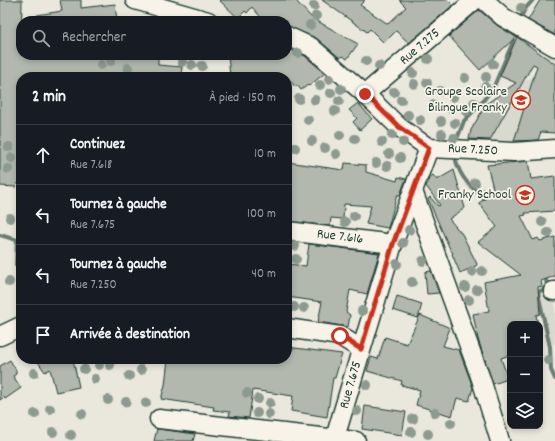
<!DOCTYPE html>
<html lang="fr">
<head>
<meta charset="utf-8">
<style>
	body { margin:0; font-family:Dekko,sans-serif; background:#20242c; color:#f1f3f6 }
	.controls { position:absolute; right:12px; bottom:12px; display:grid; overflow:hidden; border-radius:8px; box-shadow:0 2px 6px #0003 }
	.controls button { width:36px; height:36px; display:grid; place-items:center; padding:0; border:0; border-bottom:1px solid #363941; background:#171b24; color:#f1f3f6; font:20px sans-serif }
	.stop { position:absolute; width:12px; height:12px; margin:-9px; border:3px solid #c8321e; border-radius:50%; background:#fff }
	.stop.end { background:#c8321e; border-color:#fff; box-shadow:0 1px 4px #0008 }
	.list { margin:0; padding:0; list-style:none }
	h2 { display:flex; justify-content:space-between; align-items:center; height:52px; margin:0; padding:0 16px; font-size:17px }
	h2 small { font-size:13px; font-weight:400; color:#9ea1a6 }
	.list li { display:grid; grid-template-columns:26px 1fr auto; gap:12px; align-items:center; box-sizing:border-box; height:60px; padding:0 16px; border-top:1px solid #363941 }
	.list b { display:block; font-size:15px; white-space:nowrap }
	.list p { margin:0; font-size:13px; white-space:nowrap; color:#9ea1a6 }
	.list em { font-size:13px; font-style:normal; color:#9ea1a6 }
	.icon { flex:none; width:22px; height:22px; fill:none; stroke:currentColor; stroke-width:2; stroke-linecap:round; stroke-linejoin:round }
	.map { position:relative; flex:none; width:555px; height:441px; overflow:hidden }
	.search { position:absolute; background:#171b24; box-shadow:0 2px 6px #0003; left:16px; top:16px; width:276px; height:44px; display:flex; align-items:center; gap:10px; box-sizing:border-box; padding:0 14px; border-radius:16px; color:#9ea1a6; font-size:15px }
	.panel { position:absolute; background:#171b24; box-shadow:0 2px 6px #0003; left:16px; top:72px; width:276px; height:292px; border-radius:16px }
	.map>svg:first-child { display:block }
	.built { fill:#d9dacf }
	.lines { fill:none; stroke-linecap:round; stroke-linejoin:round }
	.stream { stroke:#6a7c72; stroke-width:4 }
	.building { fill:#b2b8ae; stroke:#1f3d34 }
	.minor-casing { stroke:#1f3d34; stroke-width:21 }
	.minor { stroke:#f7f3e8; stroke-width:18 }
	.tree { fill:#8d9a8f }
	.route { stroke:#c8321e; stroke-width:5 }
	.labels { text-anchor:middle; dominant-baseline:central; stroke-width:3.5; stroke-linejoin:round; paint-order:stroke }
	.street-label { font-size:14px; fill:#1f3d34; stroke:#f7f3e8 }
	.poi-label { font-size:14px; fill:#1f3d34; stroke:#f7f3e8; text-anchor:end }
</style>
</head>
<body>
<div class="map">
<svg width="555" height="441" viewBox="0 0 555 441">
	<rect width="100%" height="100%" fill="#eae8dd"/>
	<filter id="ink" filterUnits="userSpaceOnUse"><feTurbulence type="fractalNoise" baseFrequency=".025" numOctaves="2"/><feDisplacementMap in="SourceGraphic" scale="8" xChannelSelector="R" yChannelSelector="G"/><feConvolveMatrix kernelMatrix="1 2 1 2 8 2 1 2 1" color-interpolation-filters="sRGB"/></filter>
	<g filter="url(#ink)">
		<g class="built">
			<polygon points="548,52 555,55 555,88 549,102 538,142 534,145 468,144 471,130 486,104 505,91 506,92 545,70"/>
			<polygon points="555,293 555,344 550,343 538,294"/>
		</g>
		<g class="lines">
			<g class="stream">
				<polyline points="519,21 525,9 533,0"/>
				<polyline points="455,144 464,121 483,101 494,86 512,44 515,29"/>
				<path d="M456,161C461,179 471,187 485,199"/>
				<polyline points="0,235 17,240 21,239"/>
				<polyline points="17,240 16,265 21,267"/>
				<polyline points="546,280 547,286 538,293 550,347 551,370 555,379"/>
			</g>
		</g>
		<g class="building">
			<polygon points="0,0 22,0 21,55 158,55 158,65 182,67 181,77 21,77 21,182 17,184 16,187 0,186"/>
			<polygon points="60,0 81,0 81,8 115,4 117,21 37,21 37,15 62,11"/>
			<polygon points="219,0 295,0 312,18 358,44 347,59 343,56 340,58 316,38 287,26 287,21 264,21 252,7 247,13 245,11 238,18"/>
			<polygon points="322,0 365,0 360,5 388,24 406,7 399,0 448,0 453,5 409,43 396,31 384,43 370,29 367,32"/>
			<polygon points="540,0 555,0 555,35 528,20"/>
			<polygon points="479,10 498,26 516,37 480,70 449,36"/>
			<polygon points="517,37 555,64 555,133 541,132 538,140 514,141 537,66 533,64 490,140 469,139 471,130 486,104 516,83 500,76"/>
			<polygon points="287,48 305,56 325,73 309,86 308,85 301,90 297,85 295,87 287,76 230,77 228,55 287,55"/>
			<polygon points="358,103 372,119 360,130 353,122 357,118 349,110"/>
			<polygon points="528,161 531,179 555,176 555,211 525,213 526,215 521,216 533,240 538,238 540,241 555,237 555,276 541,281 542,286 538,287 540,314 536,315 538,324 510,324 510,355 501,358 508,379 493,384 478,339 473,314 489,311 484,282 521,275 478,242 497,227 479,203 494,192 487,165"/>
			<polygon points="287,162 344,170 345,163 366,165 366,172 397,181 398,177 406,179 400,195 397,195 388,228 366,224 371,206 344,204 343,219 331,218 330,226 287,221"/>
			<polygon points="454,170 465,208 449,219 462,234 477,264 476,266 460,273 452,254 453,253 450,249 428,199 430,197 438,206 440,205 426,186 429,178 433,175 437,180"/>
			<polygon points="309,244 379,253 367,294 350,290 346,312 350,315 348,327 318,322 322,302 287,297 287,264 306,266"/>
			<polygon points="431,271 439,293 427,294 425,272"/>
			<polygon points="397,296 422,304 418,318 393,310"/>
			<polygon points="420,315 450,328 443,346 459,350 471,382 473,388 469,401 457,398 452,416 416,405 420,390 401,385 402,381 367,371 371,357 378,359 385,337 407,344"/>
			<polygon points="287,347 342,354 335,378 333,378 327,417 291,411 293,396 253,390 249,418 229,416 230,412 213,410 214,407 161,399 165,385 168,359 287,359"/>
			<polygon points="36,359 73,359 79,387 56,392 50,369 45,372"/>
			<polygon points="10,360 16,370 16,374 13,376 21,388 5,399 4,397 0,400 0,366"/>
			<polygon points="365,406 406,412 402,435 362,429"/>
			<polygon points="157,429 158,429 195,434 193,441 154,441"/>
		</g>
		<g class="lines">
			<g class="minor-casing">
				<g id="minor">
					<polyline points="135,0 208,21"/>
					<polyline points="484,0 503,17 555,47"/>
					<polyline points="287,36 311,47 365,94 399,127 429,148 514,152 555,149"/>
					<polyline points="365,94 475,0"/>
					<polyline points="413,191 481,379 500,441"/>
					<polyline points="287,231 393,244"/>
					<polyline points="553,291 555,291"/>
					<polyline points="287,328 340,336 361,349"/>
					<polyline points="0,336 21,326"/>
					<polyline points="159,419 356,441"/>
					<polyline points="334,441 393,244 429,148"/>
				</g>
			</g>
			<use href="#minor" class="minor"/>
		</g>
		<g class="tree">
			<circle cx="314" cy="6" r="5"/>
			<circle cx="521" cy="8" r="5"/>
			<circle cx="316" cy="16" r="5"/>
			<circle cx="310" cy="25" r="5"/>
			<circle cx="298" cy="53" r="5"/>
			<circle cx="428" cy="59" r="5"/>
			<circle cx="111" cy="61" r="5"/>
			<circle cx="366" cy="61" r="5"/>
			<circle cx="182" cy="62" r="5"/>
			<circle cx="493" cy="64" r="5"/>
			<circle cx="101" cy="65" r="5"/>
			<circle cx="192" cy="65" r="5"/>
			<circle cx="202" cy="66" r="5"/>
			<circle cx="379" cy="66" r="5"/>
			<circle cx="128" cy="68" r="5"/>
			<circle cx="413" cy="73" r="5"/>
			<circle cx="486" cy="77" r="5"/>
			<circle cx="465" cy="78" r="5"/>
			<circle cx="329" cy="79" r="5"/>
			<circle cx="427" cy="83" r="5"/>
			<circle cx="414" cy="84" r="5"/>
			<circle cx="320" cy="85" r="5"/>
			<circle cx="485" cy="87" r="5"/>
			<circle cx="341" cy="89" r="5"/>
			<circle cx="440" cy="91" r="5"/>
			<circle cx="394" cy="92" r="5"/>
			<circle cx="331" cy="93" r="5"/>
			<circle cx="453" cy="97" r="5"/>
			<circle cx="299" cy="99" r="5"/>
			<circle cx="315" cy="100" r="5"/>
			<circle cx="401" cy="100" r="5"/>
			<circle cx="339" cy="101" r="5"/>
			<circle cx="474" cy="103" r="5"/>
			<circle cx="434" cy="105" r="5"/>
			<circle cx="451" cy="109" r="5"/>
			<circle cx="335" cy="111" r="5"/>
			<circle cx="466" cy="111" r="5"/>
			<circle cx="408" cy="115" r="5"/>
			<circle cx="308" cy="120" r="5"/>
			<circle cx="420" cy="120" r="5"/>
			<circle cx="441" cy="121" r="5"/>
			<circle cx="455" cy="123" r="5"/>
			<circle cx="442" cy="134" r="5"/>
			<circle cx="340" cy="135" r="5"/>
			<circle cx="392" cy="135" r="5"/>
			<circle cx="454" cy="138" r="5"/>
			<circle cx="355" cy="139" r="5"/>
			<circle cx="312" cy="141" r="5"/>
			<circle cx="382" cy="142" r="5"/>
			<circle cx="403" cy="142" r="5"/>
			<circle cx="9" cy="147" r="5"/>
			<circle cx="295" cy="148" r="5"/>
			<circle cx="325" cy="148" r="5"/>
			<circle cx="336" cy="154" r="5"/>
			<circle cx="389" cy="154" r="5"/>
			<circle cx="12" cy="158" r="5"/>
			<circle cx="400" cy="158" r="5"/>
			<circle cx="376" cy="163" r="5"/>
			<circle cx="387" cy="166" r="5"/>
			<circle cx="8" cy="169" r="5"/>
			<circle cx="475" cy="183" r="5"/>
			<circle cx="481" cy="193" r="5"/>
			<circle cx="354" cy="216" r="5"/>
			<circle cx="10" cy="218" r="5"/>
			<circle cx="345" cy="222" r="5"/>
			<circle cx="542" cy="222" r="5"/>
			<circle cx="409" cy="230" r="5"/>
			<circle cx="548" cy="233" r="5"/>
			<circle cx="403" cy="243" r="5"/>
			<circle cx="295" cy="246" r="5"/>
			<circle cx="296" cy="259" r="5"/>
			<circle cx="423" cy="261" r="5"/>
			<circle cx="397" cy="264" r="5"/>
			<circle cx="482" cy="271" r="5"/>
			<circle cx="472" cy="272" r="5"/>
			<circle cx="9" cy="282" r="5"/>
			<circle cx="412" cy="282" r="5"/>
			<circle cx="465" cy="287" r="5"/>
			<circle cx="477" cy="290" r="5"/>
			<circle cx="469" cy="300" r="5"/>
			<circle cx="294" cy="307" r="5"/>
			<circle cx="304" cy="308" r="5"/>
			<circle cx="362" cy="311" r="5"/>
			<circle cx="548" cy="360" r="5"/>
			<circle cx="99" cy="365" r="5"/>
			<circle cx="110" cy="365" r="5"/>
			<circle cx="84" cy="369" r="5"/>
			<circle cx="141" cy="370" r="5"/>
			<circle cx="34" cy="373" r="5"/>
			<circle cx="129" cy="376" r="5"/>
			<circle cx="95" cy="379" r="5"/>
			<circle cx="367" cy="385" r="5"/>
			<circle cx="247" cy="393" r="5"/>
			<circle cx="258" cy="399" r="5"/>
			<circle cx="108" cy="400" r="5"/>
			<circle cx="126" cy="402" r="5"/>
			<circle cx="146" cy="403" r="5"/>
			<circle cx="270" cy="403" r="5"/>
			<circle cx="50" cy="409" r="5"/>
			<circle cx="357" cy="411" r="5"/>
			<circle cx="257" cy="413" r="5"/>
			<circle cx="435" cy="413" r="5"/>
			<circle cx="35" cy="414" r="5"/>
			<circle cx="82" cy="414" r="5"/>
			<circle cx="269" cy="414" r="5"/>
			<circle cx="413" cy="419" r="5"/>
			<circle cx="451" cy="423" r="5"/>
			<circle cx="53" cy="432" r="5"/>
			<circle cx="411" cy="432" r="5"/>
			<circle cx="428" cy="434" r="5"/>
			<circle cx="71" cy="435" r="5"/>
		</g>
	</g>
	<g class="lines" filter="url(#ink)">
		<polyline class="route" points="340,336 361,349 393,244 429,148 399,127 365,94"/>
	</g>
	<defs>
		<g id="school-ring" transform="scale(1)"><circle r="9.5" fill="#f7f3e8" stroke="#c8321e" stroke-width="1.5"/><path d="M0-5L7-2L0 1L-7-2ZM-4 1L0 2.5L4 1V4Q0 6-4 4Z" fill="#c8321e"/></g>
	</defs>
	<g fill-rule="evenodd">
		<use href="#school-ring" x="521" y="100"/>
		<use href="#school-ring" x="525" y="195"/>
	</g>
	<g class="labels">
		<g class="street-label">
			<text transform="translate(420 47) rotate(-41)">Rue 7.275</text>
			<text transform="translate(473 150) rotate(3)">Rue 7.250</text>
			<text transform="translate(340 237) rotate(7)">Rue 7.616</text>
			<text transform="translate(351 385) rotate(-74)">Rue 7.675</text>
		</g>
		<g class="poi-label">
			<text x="507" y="92">Groupe Scolaire<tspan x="507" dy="16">Bilingue Franky</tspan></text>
			<text x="511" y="195">Franky School</text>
		</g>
	</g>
</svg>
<div class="controls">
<button>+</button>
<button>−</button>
<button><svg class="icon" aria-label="layers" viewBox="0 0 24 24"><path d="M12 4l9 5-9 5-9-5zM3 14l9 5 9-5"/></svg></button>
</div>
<div class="stop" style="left:340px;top:336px"></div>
<div class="stop end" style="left:365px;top:94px"></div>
<div class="search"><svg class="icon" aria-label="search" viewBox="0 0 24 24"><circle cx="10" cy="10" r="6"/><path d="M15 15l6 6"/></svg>Rechercher</div>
<section class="panel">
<h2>2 min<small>À pied · 150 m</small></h2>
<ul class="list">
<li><svg class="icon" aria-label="ahead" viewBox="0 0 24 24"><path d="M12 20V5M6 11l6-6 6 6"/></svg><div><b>Continuez</b><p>Rue 7.618</p></div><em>10 m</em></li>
<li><svg class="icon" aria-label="left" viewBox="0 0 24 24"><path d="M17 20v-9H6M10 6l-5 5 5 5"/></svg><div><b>Tournez à gauche</b><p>Rue 7.675</p></div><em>100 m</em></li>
<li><svg class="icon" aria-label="left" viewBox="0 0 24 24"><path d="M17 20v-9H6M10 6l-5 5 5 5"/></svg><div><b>Tournez à gauche</b><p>Rue 7.250</p></div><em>40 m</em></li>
<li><svg class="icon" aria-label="arrive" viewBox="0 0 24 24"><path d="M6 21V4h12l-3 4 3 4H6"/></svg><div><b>Arrivée à destination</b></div></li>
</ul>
</section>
</div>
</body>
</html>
